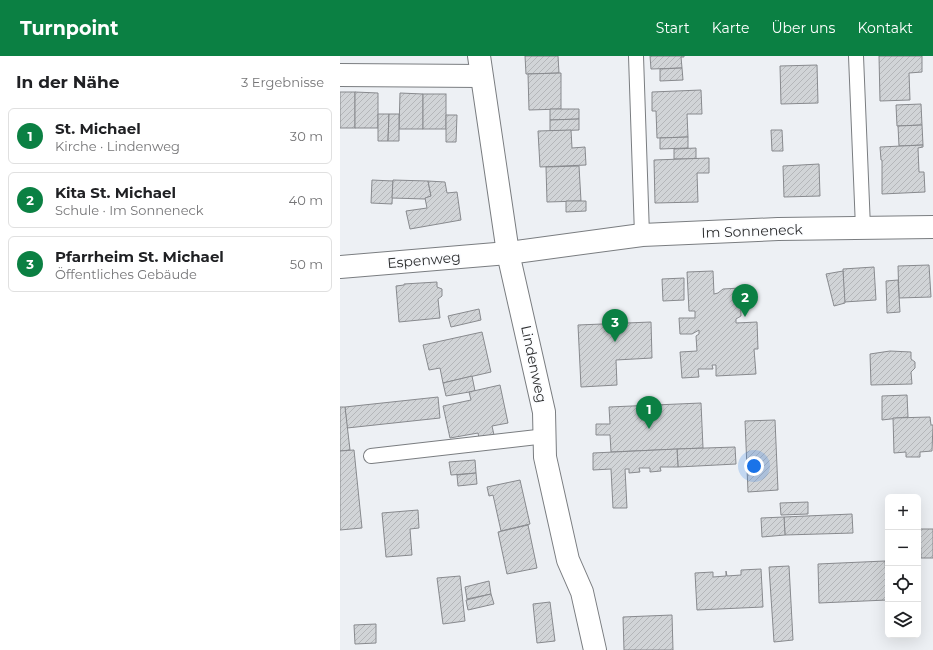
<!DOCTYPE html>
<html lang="de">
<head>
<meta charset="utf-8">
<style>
	body { margin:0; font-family:Montserrat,sans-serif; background:#f2f2f2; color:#202124 }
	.controls { position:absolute; right:12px; bottom:12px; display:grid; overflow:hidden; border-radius:6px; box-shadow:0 4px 16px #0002 }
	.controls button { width:36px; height:36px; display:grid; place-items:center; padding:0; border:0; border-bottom:1px solid #e0e0e0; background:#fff; color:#202124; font:20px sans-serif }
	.you { position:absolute; left:414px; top:410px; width:14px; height:14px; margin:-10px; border:3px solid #fff; border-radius:50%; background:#1a73e8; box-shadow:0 0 0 6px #1a73e833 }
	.badge { display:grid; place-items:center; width:26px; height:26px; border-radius:50%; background:#0b8043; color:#fff; font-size:13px; font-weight:700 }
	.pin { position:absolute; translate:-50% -33px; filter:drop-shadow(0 1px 2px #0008) }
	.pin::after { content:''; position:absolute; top:21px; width:14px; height:12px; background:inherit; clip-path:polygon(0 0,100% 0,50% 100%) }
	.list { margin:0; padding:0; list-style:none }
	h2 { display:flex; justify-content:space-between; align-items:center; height:52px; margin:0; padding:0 16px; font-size:17px }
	h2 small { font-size:13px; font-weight:400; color:#757577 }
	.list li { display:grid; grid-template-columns:26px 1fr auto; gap:12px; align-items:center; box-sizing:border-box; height:56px; margin:0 8px 8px; padding:0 8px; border:1px solid #e0e0e0; border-radius:6px }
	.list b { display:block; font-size:15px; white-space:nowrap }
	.list p { margin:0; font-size:13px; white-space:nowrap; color:#757577 }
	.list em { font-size:13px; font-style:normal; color:#757577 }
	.icon { flex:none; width:22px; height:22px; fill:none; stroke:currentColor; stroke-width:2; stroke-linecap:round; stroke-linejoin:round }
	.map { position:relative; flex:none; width:593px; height:594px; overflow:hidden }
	header { display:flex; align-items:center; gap:24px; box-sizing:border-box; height:56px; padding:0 20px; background:#0b8043; color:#fff }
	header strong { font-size:19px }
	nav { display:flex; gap:22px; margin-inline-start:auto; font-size:14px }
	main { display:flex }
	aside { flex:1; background:#fff }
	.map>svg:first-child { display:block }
	.building { fill:url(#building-hatch); stroke:#888a8e }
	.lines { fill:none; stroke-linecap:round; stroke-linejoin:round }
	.lane-casing { stroke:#7a7d80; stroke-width:16 }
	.street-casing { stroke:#7a7d80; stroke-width:24 }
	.lane { stroke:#fff; stroke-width:14 }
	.street { stroke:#fff; stroke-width:22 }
	.labels { text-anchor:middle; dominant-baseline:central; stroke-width:3.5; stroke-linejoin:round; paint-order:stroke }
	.street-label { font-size:14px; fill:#2d2e2f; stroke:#fcfdff }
</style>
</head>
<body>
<header>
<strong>Turnpoint</strong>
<nav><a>Start</a><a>Karte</a><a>Über uns</a><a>Kontakt</a></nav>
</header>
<main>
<aside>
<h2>In der Nähe<small>3 Ergebnisse</small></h2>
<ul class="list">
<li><span class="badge">1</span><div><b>St. Michael</b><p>Kirche · Lindenweg</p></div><em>30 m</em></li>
<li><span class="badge">2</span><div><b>Kita St. Michael</b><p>Schule · Im Sonneneck</p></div><em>40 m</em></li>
<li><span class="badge">3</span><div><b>Pfarrheim St. Michael</b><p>Öffentliches Gebäude</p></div><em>50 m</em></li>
</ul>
</aside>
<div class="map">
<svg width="593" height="594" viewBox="0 0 593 594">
	<defs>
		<pattern id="building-hatch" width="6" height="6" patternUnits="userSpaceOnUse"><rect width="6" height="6" fill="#d1d4d7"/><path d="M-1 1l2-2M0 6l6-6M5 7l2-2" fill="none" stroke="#b4b6b9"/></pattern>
	</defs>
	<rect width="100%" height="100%" fill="#edf0f4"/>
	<g class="building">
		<polygon points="185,0 218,0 219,17 186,18"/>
		<polygon points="310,0 344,0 344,1 341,1 342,12 311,13"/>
		<polygon points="539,0 582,0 582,16 569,17 570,44 540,45"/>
		<polygon points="477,9 478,47 441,48 440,10"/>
		<polygon points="342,12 343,24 320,25 320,13"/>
		<polygon points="221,17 221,53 189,54 188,18"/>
		<polygon points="361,34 362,58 347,58 348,81 317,82 316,55 312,55 312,36"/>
		<rect x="0" y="36" width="15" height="36"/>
		<polygon points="15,36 38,37 38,72 15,72"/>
		<polygon points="60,37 83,38 83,73 59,73"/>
		<rect x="83" y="38" width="23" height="35"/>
		<polygon points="581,48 582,69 557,70 556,49"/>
		<polygon points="210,53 239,53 239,63 210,64"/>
		<polygon points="38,58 49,58 48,85 38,85"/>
		<polygon points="49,58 59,58 59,85 48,85"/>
		<polygon points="106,59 117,59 116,86 106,86"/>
		<polygon points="239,63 239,74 210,75 210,64"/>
		<polygon points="582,69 583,89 559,90 558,70"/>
		<polygon points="231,74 232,92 245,91 246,109 200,111 198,75"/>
		<polygon points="431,74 442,74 443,95 432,95"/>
		<polygon points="348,81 348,92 320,93 320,82"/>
		<polygon points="583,89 583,91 578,92 579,116 584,116 585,136 542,138 542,104 541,104 540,91"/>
		<polygon points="356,92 356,103 334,103 334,93"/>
		<polygon points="369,102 369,117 357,117 358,146 315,147 314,104"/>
		<polygon points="479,108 480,140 444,141 443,110"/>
		<polygon points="239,110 241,145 207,146 206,111"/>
		<polygon points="32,124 53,125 52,148 31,147"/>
		<polygon points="53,124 88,125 91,140 85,143 52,142"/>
		<polygon points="88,125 105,126 107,137 117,136 121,164 70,173 66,155 87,152 85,142 91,140"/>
		<polygon points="226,145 246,145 246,155 226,156"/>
		<polygon points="589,209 591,241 559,242 558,210"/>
		<polygon points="534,211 536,244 504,246 503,213"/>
		<polygon points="373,215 374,238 378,237 383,233 400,232 401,260 396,263 396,267 417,266 418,293 414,293 416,318 376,320 376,309 372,309 373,313 358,313 359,321 342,322 340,296 357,295 356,280 359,278 359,274 352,278 340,278 339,262 355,262 355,255 349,255 347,216"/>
		<polygon points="503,215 505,247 494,250 486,218"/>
		<polygon points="344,222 344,244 323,245 322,223"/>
		<polygon points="558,224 560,256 547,257 546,225"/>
		<polygon points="97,226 97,231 102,233 102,240 98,243 100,262 59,266 56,230 64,229 64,228"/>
		<polygon points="139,253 141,264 111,271 108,260"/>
		<polygon points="311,266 312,302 276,304 277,329 241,331 238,269"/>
		<polygon points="142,276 151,316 103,327 100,312 89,314 83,289"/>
		<polygon points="550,295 571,296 571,303 575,306 575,312 571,316 572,328 531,329 530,298"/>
		<polygon points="132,320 135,335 106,340 103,327"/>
		<polygon points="160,329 168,367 152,370 154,379 139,382 138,377 110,382 103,350 131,344 129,336"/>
		<polygon points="567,339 568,361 542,364 542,340"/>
		<polygon points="98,341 100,362 7,372 5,351"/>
		<polygon points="361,347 363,392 271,396 270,379 256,379 256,368 270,368 269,351"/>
		<polygon points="0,351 5,351 10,394 0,395"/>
		<polygon points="590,361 591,369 593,369 592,395 580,396 580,401 566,401 566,396 554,397 553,362"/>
		<polygon points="435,364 438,434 408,436 405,365"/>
		<polygon points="395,391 396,408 338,411 337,393"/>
		<polygon points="337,393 338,411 320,411 321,415 310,416 310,412 299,412 300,416 289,417 289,413 285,413 287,452 273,452 271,413 253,414 253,397"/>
		<polygon points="14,394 22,472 0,474 0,395"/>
		<polygon points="135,404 136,417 111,419 109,406"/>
		<polygon points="136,417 137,428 118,430 117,419"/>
		<polygon points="180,424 190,468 161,475 153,439 149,440 147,431"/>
		<polygon points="468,446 468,458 441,459 440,447"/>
		<polygon points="78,454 79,472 70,473 72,499 46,501 42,457"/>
		<polygon points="512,458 513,477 445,479 444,461"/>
		<polygon points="444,461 445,479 422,481 421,462"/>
		<polygon points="188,469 197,512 167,518 158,476"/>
		<polygon points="580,473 593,473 593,502 581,502"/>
		<polygon points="545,505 547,544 479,547 478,508"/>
		<polygon points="449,510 453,584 434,586 429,511"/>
		<polygon points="421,513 423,551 357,554 355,517 373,516 373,521 386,520 386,515 387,520 401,519 401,514"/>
		<polygon points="120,520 125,565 103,568 97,522"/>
		<polygon points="149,525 151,538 127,543 125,531"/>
		<polygon points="151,538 154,548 128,554 126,544"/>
		<polygon points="210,546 215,585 197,587 193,548"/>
		<polygon points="332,559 333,594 284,594 283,561"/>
		<polygon points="36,568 36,587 15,588 14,569"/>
	</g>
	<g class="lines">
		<g class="lane-casing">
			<g id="lane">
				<polyline points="296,0 302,179"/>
				<polyline points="516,0 523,172"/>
				<polyline points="31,400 206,380"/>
			</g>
		</g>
		<g class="street-casing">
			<g id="street">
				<polyline points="139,0 168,197 204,356 205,401 228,504 242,536 255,594"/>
				<polyline points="0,19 141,20"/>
				<polyline points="0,211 168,197 302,179 438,173 593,171"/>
			</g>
		</g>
		<use href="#lane" class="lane"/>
		<use href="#street" class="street"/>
	</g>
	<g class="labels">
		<g class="street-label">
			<text transform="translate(412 175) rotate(-2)">Im Sonneneck</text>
			<text transform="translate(84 204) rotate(-5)">Espenweg</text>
			<text transform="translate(194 308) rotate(78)">Lindenweg</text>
		</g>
	</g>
</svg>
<div class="controls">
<button>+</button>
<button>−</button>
<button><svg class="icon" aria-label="locate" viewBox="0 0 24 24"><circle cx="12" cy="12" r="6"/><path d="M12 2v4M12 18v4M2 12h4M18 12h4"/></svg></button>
<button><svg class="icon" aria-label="layers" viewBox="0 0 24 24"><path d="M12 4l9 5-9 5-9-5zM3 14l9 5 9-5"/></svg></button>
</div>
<div class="you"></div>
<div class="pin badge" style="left:309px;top:373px">1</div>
<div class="pin badge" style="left:405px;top:261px">2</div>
<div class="pin badge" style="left:275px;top:286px">3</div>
</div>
</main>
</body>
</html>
